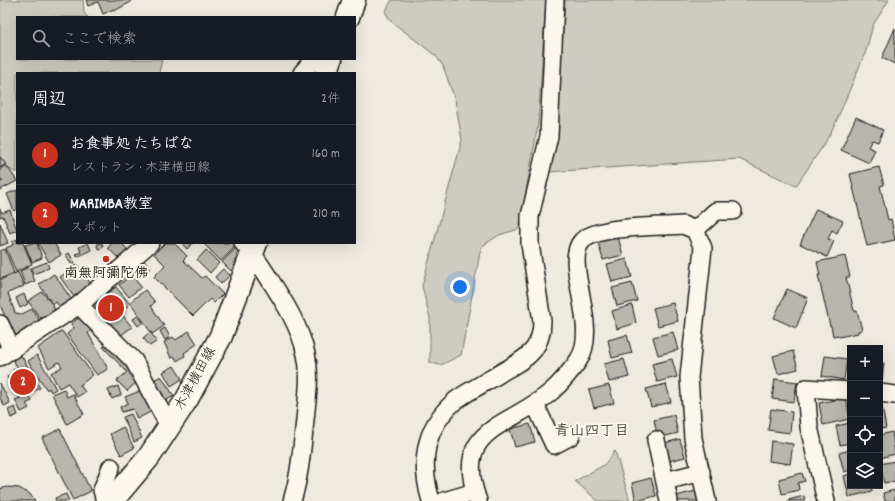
<!DOCTYPE html>
<html lang="ja">
<head>
<meta charset="utf-8">
<style>
	body { margin:0; font-family:Dekko,"Klee One",sans-serif; background:#242831; color:#f1f3f6 }
	.controls { position:absolute; right:12px; bottom:12px; display:grid; overflow:hidden; border-radius:0px; box-shadow:0 4px 16px #0002 }
	.controls button { width:36px; height:36px; display:grid; place-items:center; padding:0; border:0; border-bottom:1px solid #363941; background:#171b24; color:#f1f3f6; font:20px sans-serif }
	.you { position:absolute; left:460px; top:287px; width:14px; height:14px; margin:-10px; border:3px solid #fff; border-radius:50%; background:#1a73e8; box-shadow:0 0 0 6px #1a73e833 }
	.badge { display:grid; place-items:center; width:26px; height:26px; border-radius:50%; background:#c8321e; color:#fff; font-size:13px; font-weight:700 }
	.pin { position:absolute; translate:-50% -50%; border:2px solid #fff; box-shadow:0 1px 4px #0006 }
	.list { margin:0; padding:0; list-style:none }
	h2 { display:flex; justify-content:space-between; align-items:center; height:52px; margin:0; padding:0 16px; font-size:17px }
	h2 small { font-size:13px; font-weight:400; color:#9ea1a6 }
	.list li { display:grid; grid-template-columns:26px 1fr auto; gap:12px; align-items:center; box-sizing:border-box; height:60px; padding:0 16px; border-top:1px solid #363941 }
	.list b { display:block; font-size:15px; white-space:nowrap }
	.list p { margin:0; font-size:13px; white-space:nowrap; color:#9ea1a6 }
	.list em { font-size:13px; font-style:normal; color:#9ea1a6 }
	.icon { flex:none; width:22px; height:22px; fill:none; stroke:currentColor; stroke-width:2; stroke-linecap:round; stroke-linejoin:round }
	.map { position:relative; flex:none; width:895px; height:501px; overflow:hidden }
	.search { position:absolute; background:#171b24; box-shadow:0 4px 16px #0002; left:16px; top:16px; width:340px; height:44px; display:flex; align-items:center; gap:10px; box-sizing:border-box; padding:0 14px; border-radius:0px; color:#9ea1a6; font-size:15px }
	.panel { position:absolute; background:#171b24; box-shadow:0 4px 16px #0002; left:16px; top:72px; width:340px; height:172px; border-radius:0px }
	.map>svg:first-child { display:block }
	.green { fill:#ceccc2; stroke:#75746f }
	.building { fill:#b9b6af; stroke:#1c1c1c }
	.lines { fill:none; stroke-linecap:round; stroke-linejoin:round }
	.street-casing { stroke:#1c1c1c; stroke-width:20 }
	.secondary-casing { stroke:#1c1c1c; stroke-width:25 }
	.street { stroke:#fbf7ec; stroke-width:17 }
	.secondary { stroke:#fbf7ec; stroke-width:22 }
	.poi-dot { fill:#c8321e; stroke:#fbf7ec; stroke-width:1.5 }
	.labels { text-anchor:middle; dominant-baseline:central; stroke-width:4; stroke-linejoin:round; paint-order:stroke }
	.poi-label { font-size:14px; font-weight:bold; fill:#1c1c1c; stroke:#fbf7ec }
	.street-label { font-size:14px; fill:#1c1c1c; stroke:#fbf7ec }
	.neighbourhood-label { font-size:15px; fill:#1c1c1c; stroke:#fbf7ec }
</style>
</head>
<body>
<div class="map">
<svg width="895" height="501" viewBox="0 0 895 501">
	<rect width="100%" height="100%" fill="#eeeadf"/>
	<filter id="ink" filterUnits="userSpaceOnUse"><feTurbulence type="fractalNoise" baseFrequency=".025" numOctaves="2"/><feDisplacementMap in="SourceGraphic" scale="8" xChannelSelector="R" yChannelSelector="G"/><feConvolveMatrix kernelMatrix="1 2 1 2 8 2 1 2 1" color-interpolation-filters="sRGB"/></filter>
	<g filter="url(#ink)">
		<g class="green">
			<polygon points="0,0 83,0 84,13 88,17 17,17 17,59 162,59 159,73 17,73 17,173 0,164"/>
			<polygon points="392,0 546,0 538,125 519,229 499,235 481,247 461,355 441,365 430,363 430,318 422,286 462,140 455,100 443,66 436,56 391,21 385,12"/>
			<polygon points="565,0 889,0 873,25 866,51 836,122 825,143 796,186 739,159 548,172 556,138"/>
			<polygon points="615,451 630,501 598,501 575,481 604,465"/>
		</g>
		<g class="building">
			<polygon points="86,0 130,0 131,2 114,11 114,9 103,14 98,2 88,6"/>
			<polygon points="895,28 895,64 882,58"/>
			<polygon points="856,117 883,130 878,142 872,140 868,147 875,150 869,163 841,150"/>
			<polygon points="0,157 6,164 0,168"/>
			<polygon points="6,165 17,181 0,190 0,182 3,181 0,177 0,169"/>
			<polygon points="879,167 884,185 880,186 888,220 891,219 895,240 867,246 850,174"/>
			<polygon points="17,190 17,209 14,211 7,194"/>
			<polygon points="0,209 2,213 10,210 17,230 10,233 3,216 0,217"/>
			<polygon points="816,209 843,221 837,233 832,230 828,239 834,241 827,257 800,244"/>
			<polygon points="0,223 8,243 0,246"/>
			<polygon points="618,237 623,255 603,260 598,242"/>
			<polygon points="17,239 17,243 23,243 32,264 16,272 6,248 13,245 12,242"/>
			<polygon points="31,243 37,243 42,258 32,262 25,245"/>
			<polygon points="38,243 54,243 61,255 49,262"/>
			<polygon points="88,243 91,250 77,257 76,254 81,252 79,247"/>
			<polygon points="112,243 121,243 129,251 120,260 108,248"/>
			<polygon points="165,243 174,243 187,256 183,260 202,278 205,276 223,294 214,303 210,299 193,316 154,277 165,265 154,254"/>
			<polygon points="181,243 193,243 187,249"/>
			<polygon points="206,243 233,243 236,246 221,261 204,244"/>
			<circle cx="100" cy="246" r="3"/>
			<polygon points="237,247 240,251 236,255 239,258 233,263 235,266 231,271 222,262"/>
			<polygon points="5,249 14,273 0,279 0,251"/>
			<polygon points="206,250 219,263 210,273 197,260"/>
			<polygon points="69,253 76,265 73,267 66,255"/>
			<polygon points="845,256 850,277 846,277 854,311 857,311 862,330 858,331 858,333 839,337 838,335 833,336 831,326 830,326 818,275 820,275 817,262"/>
			<polygon points="627,259 632,277 612,282 607,264"/>
			<polygon points="144,261 151,268 149,270 142,263"/>
			<polygon points="47,262 49,268 33,274 31,268"/>
			<polygon points="77,265 91,284 74,297 60,277"/>
			<polygon points="29,267 35,281 25,285 20,271"/>
			<polygon points="223,269 230,275 221,284 215,277"/>
			<polygon points="18,272 24,286 8,293 15,313 22,314 32,309 42,324 15,339 0,305 0,280"/>
			<polygon points="54,274 72,300 61,308 56,302 53,305 39,284"/>
			<polygon points="129,277 131,279 133,277 141,287 129,297 119,285"/>
			<polygon points="632,283 637,301 617,306 612,288"/>
			<polygon points="116,287 130,304 120,312 132,327 120,336 94,304"/>
			<polygon points="787,289 808,298 796,328 774,318"/>
			<polygon points="145,290 155,302 151,306 164,326 152,334 130,302"/>
			<polygon points="42,292 53,305 55,312 45,318 44,317 40,318 28,301"/>
			<polygon points="24,294 28,304 20,308 16,298"/>
			<polygon points="673,303 678,321 658,326 653,308"/>
			<polygon points="632,305 636,323 617,329 612,311"/>
			<polygon points="82,315 92,330 88,333 108,369 97,375 67,334 74,328 71,324"/>
			<polygon points="138,316 143,322 138,326 133,319"/>
			<polygon points="165,328 170,337 165,340 160,331"/>
			<polygon points="62,331 93,375 80,385 85,392 77,397 68,383 59,388 51,373 62,367 59,362 49,368 38,348"/>
			<polygon points="189,331 197,344 184,353 185,356 177,361 175,357 171,358 164,342 173,337 176,340"/>
			<polygon points="150,332 157,341 150,346 143,338"/>
			<polygon points="673,332 678,350 658,355 653,337"/>
			<polygon points="627,335 632,353 612,358 608,340"/>
			<polygon points="108,342 139,380 127,391 117,381 127,372 103,347"/>
			<polygon points="793,351 798,369 778,374 773,356"/>
			<polygon points="21,355 40,388 28,394 32,401 26,404 29,408 21,412 15,400 20,398 7,377 14,372 13,370 18,368 13,360"/>
			<polygon points="37,355 56,389 51,392 49,388 47,390 28,361"/>
			<polygon points="825,356 847,359 844,380 822,376"/>
			<polygon points="624,359 629,377 609,382 604,364"/>
			<polygon points="672,359 677,377 657,382 652,364"/>
			<polygon points="880,363 884,363 882,380 880,380"/>
			<polygon points="174,366 182,379 171,386 163,372"/>
			<polygon points="161,376 174,396 165,401 152,381"/>
			<polygon points="775,379 797,382 794,402 772,399"/>
			<polygon points="0,383 10,403 4,406 0,398"/>
			<polygon points="666,384 671,402 651,407 646,389"/>
			<polygon points="609,385 614,403 594,408 589,390"/>
			<polygon points="118,386 121,395 112,399 108,390"/>
			<polygon points="64,389 67,397 73,394 84,414 67,424 52,394"/>
			<polygon points="145,389 154,410 137,419 133,409 122,412 120,407 128,403 125,397"/>
			<polygon points="846,398 850,419 823,425 819,403"/>
			<polygon points="880,406 882,406 886,428 880,429"/>
			<polygon points="15,407 18,415 11,418 8,410"/>
			<polygon points="771,409 792,412 790,433 768,430"/>
			<polygon points="131,414 142,438 134,442 123,417"/>
			<polygon points="674,415 678,433 658,438 654,420"/>
			<polygon points="850,423 850,443 840,445 836,426"/>
			<polygon points="530,424 535,442 515,447 510,429"/>
			<polygon points="123,427 134,448 121,455 110,434"/>
			<polygon points="60,429 91,491 73,500 42,438"/>
			<polygon points="892,432 895,454 880,458 880,435"/>
			<polygon points="680,439 685,457 665,462 661,444"/>
			<polygon points="771,441 793,444 790,464 769,461"/>
			<polygon points="850,450 850,470 844,472 839,453"/>
			<polygon points="895,461 895,481 884,483 880,464"/>
			<polygon points="802,473 805,481 798,483 799,490 782,494 779,479"/>
			<polygon points="850,474 850,486 871,486 872,491 849,497 844,476"/>
			<polygon points="651,478 656,496 636,501 632,483"/>
			<polygon points="7,487 19,488 30,494 35,501 0,501 0,489"/>
			<polygon points="895,490 895,501 885,501 883,493"/>
			<polygon points="696,491 699,501 678,501 676,496"/>
			<polygon points="66,494 69,501 56,501 55,498"/>
			<polygon points="804,496 805,501 788,501 788,500"/>
		</g>
		<g class="lines">
			<g class="street-casing">
				<g id="street">
					<polyline points="302,73 314,59 331,59"/>
					<polyline points="695,230 716,211 733,211"/>
					<path d="M243,243C254,254 262,267 270,280C285,303 300,327 306,354C311,376 307,398 305,420C302,448 300,475 292,501"/>
					<polyline points="79,305 134,361 169,426"/>
					<polyline points="0,324 12,350"/>
					<polyline points="0,357 79,305 150,243"/>
					<polyline points="880,393 895,395"/>
					<polyline points="535,404 554,445 571,436"/>
					<polyline points="656,440 669,501"/>
					<polyline points="665,481 701,472"/>
					<polyline points="105,501 102,490 111,467"/>
					<path d="M431,501C420,463 423,429 455,401C468,391 485,383 499,374C510,367 526,360 534,349C540,341 542,330 542,321L530,244V216L549,136L555,0"/>
					<polyline points="444,501 475,492"/>
					<path d="M478,501C451,426 510,428 552,391C562,382 570,372 578,361C601,328 562,262 582,241C598,225 660,227 683,225L695,230L703,248L689,377L693,438L707,501"/>
					<polyline points="826,501 809,427 806,388 850,391"/>
				</g>
			</g>
			<g class="secondary-casing">
				<g id="secondary">
					<polyline points="348,17 354,0"/>
					<polyline points="326,73 331,59"/>
					<polyline points="112,501 149,457 187,399 221,336 256,243"/>
				</g>
			</g>
			<use href="#street" class="street"/>
			<use href="#secondary" class="secondary"/>
		</g>
	</g>
	<circle class="poi-dot" cx="106" cy="259" r="4"/>
	<g class="labels">
		<g class="poi-label">
			<text x="106" y="274">南無阿彌陀佛</text>
		</g>
		<g class="street-label">
			<text transform="translate(196 379) rotate(-61)">木津横田線</text>
		</g>
		<g class="neighbourhood-label">
			<text x="592" y="432">青山四丁目</text>
		</g>
	</g>
</svg>
<div class="controls">
<button>+</button>
<button>−</button>
<button><svg class="icon" aria-label="locate" viewBox="0 0 24 24"><circle cx="12" cy="12" r="6"/><path d="M12 2v4M12 18v4M2 12h4M18 12h4"/></svg></button>
<button><svg class="icon" aria-label="layers" viewBox="0 0 24 24"><path d="M12 4l9 5-9 5-9-5zM3 14l9 5 9-5"/></svg></button>
</div>
<div class="you"></div>
<div class="pin badge" style="left:111px;top:308px">1</div>
<div class="pin badge" style="left:23px;top:382px">2</div>
<div class="search"><svg class="icon" aria-label="search" viewBox="0 0 24 24"><circle cx="10" cy="10" r="6"/><path d="M15 15l6 6"/></svg>ここで検索</div>
<section class="panel">
<h2>周辺<small>2件</small></h2>
<ul class="list">
<li><span class="badge">1</span><div><b>お食事処 たちばな</b><p>レストラン · 木津横田線</p></div><em>160 m</em></li>
<li><span class="badge">2</span><div><b>MARIMBA教室</b><p>スポット</p></div><em>210 m</em></li>
</ul>
</section>
</div>
</body>
</html>
